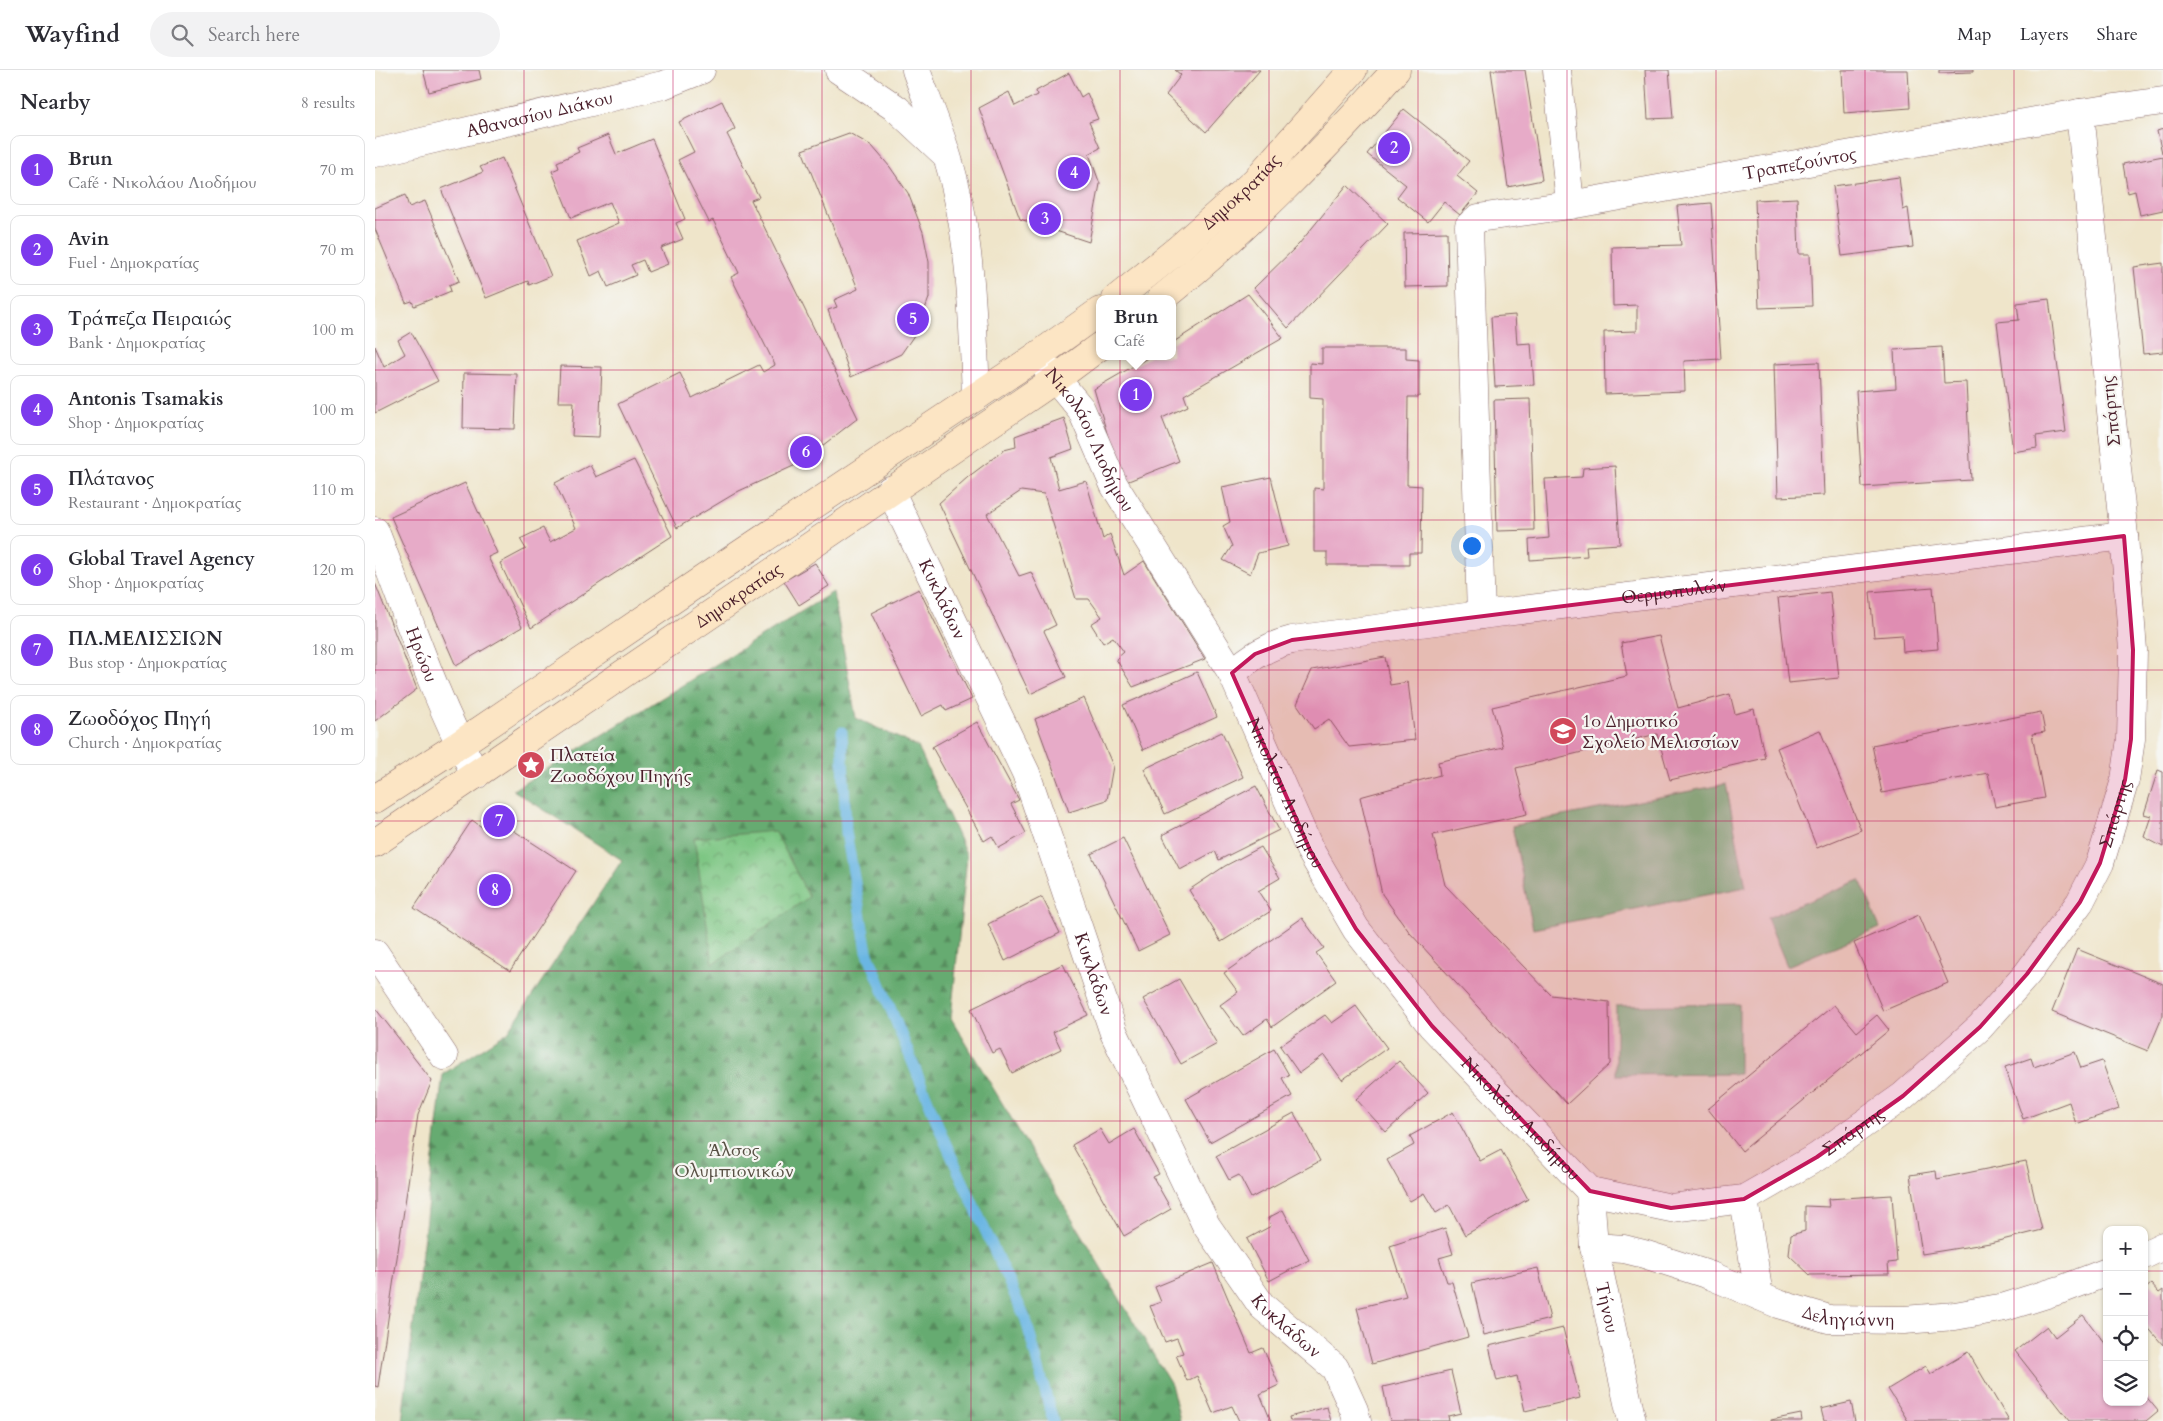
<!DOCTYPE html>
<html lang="en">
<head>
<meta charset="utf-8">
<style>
	body { margin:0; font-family:Cardo,serif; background:#f2f2f3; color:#2b2b33 }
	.controls { position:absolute; right:15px; bottom:15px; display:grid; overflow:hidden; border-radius:10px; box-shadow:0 1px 4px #0004 }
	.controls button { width:45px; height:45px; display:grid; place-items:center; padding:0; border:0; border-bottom:1px solid #e1e1e2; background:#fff; color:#2b2b33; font:25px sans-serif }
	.you { position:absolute; left:1096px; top:475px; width:18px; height:18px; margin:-12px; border:4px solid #fff; border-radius:50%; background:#1a73e8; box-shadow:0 0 0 8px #1a73e833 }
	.badge { display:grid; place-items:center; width:32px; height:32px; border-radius:50%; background:#7c3aed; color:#fff; font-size:16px; font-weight:700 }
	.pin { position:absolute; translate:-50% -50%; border:2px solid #fff; box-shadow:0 1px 5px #0006 }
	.popup { position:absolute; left:721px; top:225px; width:80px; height:65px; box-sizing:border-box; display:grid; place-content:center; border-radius:10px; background:#fff; filter:drop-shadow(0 1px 4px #0005); font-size:16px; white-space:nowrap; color:#7c7c81 }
	.popup b { font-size:19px; color:#2b2b33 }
	.popup::after { content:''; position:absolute; left:50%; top:100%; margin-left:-10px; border:10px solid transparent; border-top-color:#fff }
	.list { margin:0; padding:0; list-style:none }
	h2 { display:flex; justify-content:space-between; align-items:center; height:65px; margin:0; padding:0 20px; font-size:21px }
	h2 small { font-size:16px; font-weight:400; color:#7c7c81 }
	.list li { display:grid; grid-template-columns:32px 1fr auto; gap:15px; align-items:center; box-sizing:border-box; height:70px; margin:0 10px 10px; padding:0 10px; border:1px solid #e1e1e2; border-radius:10px }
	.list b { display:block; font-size:19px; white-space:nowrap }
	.list p { margin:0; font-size:16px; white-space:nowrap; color:#7c7c81 }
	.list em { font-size:16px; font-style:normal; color:#7c7c81 }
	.icon { flex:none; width:28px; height:28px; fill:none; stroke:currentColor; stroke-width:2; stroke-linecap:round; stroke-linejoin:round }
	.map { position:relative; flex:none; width:1788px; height:1351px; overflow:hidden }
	header { display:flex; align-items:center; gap:30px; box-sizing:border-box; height:70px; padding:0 25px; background:#fff; border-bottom:1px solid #e1e1e2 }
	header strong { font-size:24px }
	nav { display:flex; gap:28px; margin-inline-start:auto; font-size:18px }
	.search { width:350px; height:45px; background:#f2f2f3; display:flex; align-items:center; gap:12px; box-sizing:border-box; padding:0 18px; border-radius:28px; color:#7c7c81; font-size:19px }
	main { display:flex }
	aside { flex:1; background:#fff }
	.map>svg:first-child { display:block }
	.forest { fill:url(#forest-firs); stroke:#58654e }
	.park { fill:url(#park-crowns); stroke:#647257 }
	.pitch { fill:#7dc683; stroke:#647257 }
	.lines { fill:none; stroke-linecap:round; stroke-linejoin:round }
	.stream { stroke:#6bb6e3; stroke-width:11 }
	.building { fill:#e7abc8 }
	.street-casing { stroke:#846463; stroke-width:29 }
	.secondary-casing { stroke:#846463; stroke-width:29 }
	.street { stroke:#fff; stroke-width:28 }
	.secondary { stroke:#fce5c4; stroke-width:28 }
	.marked { fill:#c2185b; fill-opacity:0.2; stroke:#c2185b; stroke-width:4; stroke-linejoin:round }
	.grid { fill:none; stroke:#c2185b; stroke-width:1; stroke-opacity:0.55 }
	.labels { text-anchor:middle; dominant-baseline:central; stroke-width:4.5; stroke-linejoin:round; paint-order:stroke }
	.street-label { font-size:18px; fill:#4a1f2b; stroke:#f6f6f2 }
	.poi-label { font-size:18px; fill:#4a1f2b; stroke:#f6f6f2; text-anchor:start }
	.park-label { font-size:18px; fill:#595145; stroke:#f6f6f2 }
</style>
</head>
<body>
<header>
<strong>Wayfind</strong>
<div class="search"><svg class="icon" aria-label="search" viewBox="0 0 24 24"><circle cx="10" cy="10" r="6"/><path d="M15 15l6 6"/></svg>Search here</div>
<nav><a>Map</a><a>Layers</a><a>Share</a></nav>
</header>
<main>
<aside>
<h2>Nearby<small>8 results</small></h2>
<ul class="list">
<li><span class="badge">1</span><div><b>Brun</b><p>Café · Νικολάου Λιοδήμου</p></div><em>70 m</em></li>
<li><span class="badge">2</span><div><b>Avin</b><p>Fuel · Δημοκρατίας</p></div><em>70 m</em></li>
<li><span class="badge">3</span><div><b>Τράπεζα Πειραιώς</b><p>Bank · Δημοκρατίας</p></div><em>100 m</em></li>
<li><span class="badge">4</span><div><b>Antonis Tsamakis</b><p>Shop · Δημοκρατίας</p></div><em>100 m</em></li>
<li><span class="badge">5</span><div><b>Πλάτανος</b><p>Restaurant · Δημοκρατίας</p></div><em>110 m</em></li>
<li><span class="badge">6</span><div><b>Global Travel Agency</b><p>Shop · Δημοκρατίας</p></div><em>120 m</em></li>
<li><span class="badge">7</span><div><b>ΠΛ.ΜΕΛΙΣΣΙΩΝ</b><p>Bus stop · Δημοκρατίας</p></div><em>180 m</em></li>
<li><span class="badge">8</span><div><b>Ζωοδόχος Πηγή</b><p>Church · Δημοκρατίας</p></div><em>190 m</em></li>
</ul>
</aside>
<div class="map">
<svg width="1788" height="1351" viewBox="0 0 1788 1351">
	<defs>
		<pattern id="forest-firs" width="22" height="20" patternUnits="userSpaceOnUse" patternTransform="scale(1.25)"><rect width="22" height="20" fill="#66ab71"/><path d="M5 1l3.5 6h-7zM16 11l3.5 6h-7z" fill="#568b5d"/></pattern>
		<pattern id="park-crowns" width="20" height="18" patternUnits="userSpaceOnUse" patternTransform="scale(1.25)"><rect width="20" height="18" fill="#7dc683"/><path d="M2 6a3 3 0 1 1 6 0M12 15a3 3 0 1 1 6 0" fill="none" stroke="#68a06b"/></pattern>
	</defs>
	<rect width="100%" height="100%" fill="#f6f6f2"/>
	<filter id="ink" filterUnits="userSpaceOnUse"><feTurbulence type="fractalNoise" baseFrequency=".02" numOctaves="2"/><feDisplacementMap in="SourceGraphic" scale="10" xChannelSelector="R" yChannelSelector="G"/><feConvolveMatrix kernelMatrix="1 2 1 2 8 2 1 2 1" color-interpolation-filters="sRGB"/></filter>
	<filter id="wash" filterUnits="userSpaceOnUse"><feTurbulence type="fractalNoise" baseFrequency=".0096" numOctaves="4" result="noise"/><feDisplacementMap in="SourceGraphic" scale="20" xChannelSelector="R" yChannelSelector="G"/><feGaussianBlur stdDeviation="1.12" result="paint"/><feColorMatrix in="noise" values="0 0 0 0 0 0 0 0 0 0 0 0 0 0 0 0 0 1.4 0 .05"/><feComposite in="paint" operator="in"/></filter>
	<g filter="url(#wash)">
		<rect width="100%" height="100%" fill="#efe5ca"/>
		<polygon class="forest" points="458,522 481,648 543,677 592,786 576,948 796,1314 805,1351 27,1351 68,1004 133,962 247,790 138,720"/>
		<polygon class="park" points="400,761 434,827 338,894 319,768"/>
		<g class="pitch">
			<polygon points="1351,714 1371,817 1158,859 1137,756"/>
			<polygon points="1485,810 1505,858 1412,896 1392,848"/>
			<polygon points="1364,934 1364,1004 1241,1005 1241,936"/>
		</g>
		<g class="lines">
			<polyline class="stream" points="467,662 471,762 492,881 570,1072 651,1250 678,1351"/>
		</g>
		<g id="blocks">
			<g class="building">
				<polygon points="48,0 104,0 106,9 54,22"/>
				<polygon points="800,0 885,0 831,62 791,25 806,5"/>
				<polygon points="1116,0 1150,0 1167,110 1133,117"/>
				<polygon points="1270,0 1294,0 1298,48 1273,49"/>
				<polygon points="1467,0 1533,0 1535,38 1469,43"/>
				<polygon points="1564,0 1598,0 1598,2 1564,3"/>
				<polygon points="694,3 706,27 712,23 723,49 714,52 725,78 714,84 725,114 714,172 645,149 604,38 634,22 640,36 662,25 661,21"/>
				<polygon points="347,31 360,59 352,64 384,127 376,130 483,348 425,393 364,421 302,458 243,334 305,303 317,328 384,295 388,302 400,295 356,207 364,203 338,150 334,152 303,90 319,82 304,52"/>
				<polygon points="1029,39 1094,91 1082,106 1103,123 1085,145 1069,132 1053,152 1022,127 1031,115 992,84"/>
				<polygon points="1788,59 1788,83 1787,83 1782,61"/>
				<polygon points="474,63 497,76 515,97 533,123 548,162 554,192 554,228 542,261 526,284 476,307 453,240 462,237 459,230 483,219 427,80"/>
				<polygon points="233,65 241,84 277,69 310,149 301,153 308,169 286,178 293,194 273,202 268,190 256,195 261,205 233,217 226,201 216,206 202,171 244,153 235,132 196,148 177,101 184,98 182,92 204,82 202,78"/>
				<polygon points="1788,86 1788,140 1765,145 1760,121 1753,123 1748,94"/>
				<polygon points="127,88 176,206 154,215 153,211 111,228 66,119 108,102 105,97"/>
				<polygon points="1524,107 1528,140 1533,138 1538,177 1467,186 1458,116"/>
				<polygon points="972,115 1013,154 913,258 879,218 924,174"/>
				<polygon points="30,125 34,137 50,131 84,211 74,215 76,221 39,236 37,231 31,233 0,159 0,138"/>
				<polygon points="1422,128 1424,184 1435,184 1437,236 1384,238 1380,130"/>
				<polygon points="1336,133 1346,289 1309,291 1310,321 1230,324 1229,262 1262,261 1262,235 1238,236 1237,177 1306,175 1302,136"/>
				<polygon points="1072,162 1073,216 1030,217 1029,163"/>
				<polygon points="1788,193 1788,282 1768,284 1759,197"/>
				<polygon points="873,224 908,268 809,325 813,336 787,348 804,391 751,412 734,370 719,319 776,286 797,286 797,273"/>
				<polygon points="1674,229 1691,362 1661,366 1662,378 1638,382 1622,252 1644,250 1642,233"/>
				<polygon points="1140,245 1142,274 1156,273 1159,315 1120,317 1116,247"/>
				<polygon points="36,262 63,311 0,343 0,276 9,297 30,284 23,270"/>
				<polygon points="1567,277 1569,313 1591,312 1596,410 1487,417 1481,321 1521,318 1519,280"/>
				<polygon points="947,278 1031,278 1031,289 1044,290 1044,327 1033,327 1032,415 1047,416 1046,483 1034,483 1034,495 952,495 952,482 939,482 939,418 948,419 948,329 935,328 935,293 947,294"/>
				<polygon points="1444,292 1449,425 1403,427 1399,294"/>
				<polygon points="185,296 227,297 224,367 197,366 199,332 183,332"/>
				<polygon points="89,303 142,304 140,359 88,358"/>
				<polygon points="1155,329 1159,460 1122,461 1119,330"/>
				<polygon points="689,348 698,379 676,387 684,419 711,411 728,469 735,464 749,505 769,491 830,589 758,617 741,589 749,582 738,567 728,573 716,554 727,547 714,529 701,529 669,424 646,421 612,444 644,506 656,502 681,555 669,561 691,607 655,624 564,433 593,407 629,380 641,377 640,366"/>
				<polygon points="259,390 297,466 156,558 125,493 151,479 145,469 168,458 175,472 201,458 180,413 215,395 221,407"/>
				<polygon points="1240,396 1245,474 1211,476 1212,486 1155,490 1154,470 1174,468 1170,409 1207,407 1208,398"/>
				<polygon points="896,407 913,476 883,483 875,504 848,490 857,476 848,456 855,452 847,417"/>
				<polygon points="90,413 122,483 113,487 147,557 81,596 16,447"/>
				<polygon points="440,493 454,516 424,535 409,511"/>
				<polygon points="0,513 42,619 0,651"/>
				<polygon points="1558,517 1563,579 1528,582 1527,565 1499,567 1495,522"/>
				<polygon points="544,519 597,629 571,641 568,635 546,646 496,543"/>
				<polygon points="1455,522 1464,608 1413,613 1403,528"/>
				<polygon points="1284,566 1303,638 1355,624 1360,644 1379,639 1390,688 1295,710 1282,664 1141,698 1152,744 1058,765 1070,815 1176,925 1234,932 1235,994 1192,1034 1035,863 1007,824 985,727 1065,705 1063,692 1128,677 1117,637 1252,606 1246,573"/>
				<polygon points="1010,587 1015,615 1033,612 1040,670 974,677 954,649 939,659 922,634 937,600"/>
				<polygon points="822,602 842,647 768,680 748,635"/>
				<polygon points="709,628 738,696 732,730 694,742 660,649"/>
				<polygon points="1666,642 1670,662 1657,664 1669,728 1620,737 1613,703 1507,723 1497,675"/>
				<polygon points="602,652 644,730 636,734 651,763 624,778 617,766 609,771 557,677"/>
				<polygon points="1445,660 1486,760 1442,778 1402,678"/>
				<polygon points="847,662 868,707 790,744 769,699"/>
				<polygon points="1783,700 1788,702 1788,777 1769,767 1776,746 1769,744"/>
				<polygon points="881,716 904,760 844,790 840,781 805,800 787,765"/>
				<polygon points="97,750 115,763 124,751 201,801 135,901 39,838"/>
				<polygon points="748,768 795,865 763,881 716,784"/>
				<polygon points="886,777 905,808 883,821 896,841 846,872 814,820 850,796"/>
				<polygon points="667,827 685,863 630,891 613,854"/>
				<polygon points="1544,845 1573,913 1508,941 1479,873"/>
				<polygon points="927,848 949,878 941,883 961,911 897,957 892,949 868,966 845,935 863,922 849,903"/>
				<polygon points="1702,879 1788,914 1788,945 1773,981 1677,942"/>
				<polygon points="688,894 713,945 678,962 686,979 637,1003 625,979 617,983 596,939"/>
				<polygon points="804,909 842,974 806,994 768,929"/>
				<polygon points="1459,935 1482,962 1502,945 1514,960 1367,1081 1333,1039"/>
				<polygon points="981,936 1012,978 967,1010 949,985 924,1003 905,976 950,945 957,953"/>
				<polygon points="0,938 57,1011 43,1045 3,1317 0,1316"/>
				<polygon points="899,979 914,1005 907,1008 917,1026 835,1072 811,1029"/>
				<polygon points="1700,982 1706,998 1727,991 1744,1039 1701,1054 1694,1032 1648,1049 1630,997 1656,988 1659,997"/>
				<polygon points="1024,991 1053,1023 1011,1062 981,1029"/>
				<polygon points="1078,1042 1105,1091 1126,1080 1153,1129 1090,1165 1074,1135 1061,1143 1049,1123 1035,1131 1012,1090 1039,1075 1035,1066"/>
				<polygon points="919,1043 945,1091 876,1128 864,1105 854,1110 841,1086"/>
				<polygon points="725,1059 734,1074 759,1059 784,1104 778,1107 796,1139 749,1166 697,1075"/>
				<polygon points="1651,1091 1667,1160 1615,1173 1547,1184 1535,1105 1561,1101 1562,1109"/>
				<polygon points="1517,1125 1522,1192 1513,1193 1514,1204 1435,1205 1414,1185 1416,1165 1430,1161 1430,1136 1454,1137 1453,1129"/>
				<polygon points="908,1140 934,1190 894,1211 872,1169 896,1156 893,1148"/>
				<polygon points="1070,1158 1078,1184 1064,1188 1072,1212 1077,1212 1093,1267 997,1294 982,1238 1031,1226 1015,1176"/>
				<polygon points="838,1193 876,1283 888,1278 904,1315 885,1324 896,1351 864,1351 857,1336 838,1343 822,1306 812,1311 801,1285 808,1283 802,1268 790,1272 775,1236 786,1232 780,1217"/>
				<polygon points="1163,1198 1175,1249 1109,1265 1097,1213"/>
				<polygon points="1776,1214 1784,1223 1788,1220 1788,1275 1769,1253 1769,1220"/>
				<polygon points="1708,1245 1732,1276 1732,1332 1769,1332 1769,1324 1783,1341 1771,1351 1695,1351 1640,1281 1672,1256 1680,1267"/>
				<polygon points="1188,1258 1205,1328 1150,1341 1142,1306 1122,1311 1114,1276"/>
				<polygon points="1593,1282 1634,1351 1533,1351 1513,1319 1551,1296 1556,1304"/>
				<polygon points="1076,1301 1086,1343 1073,1346 1074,1351 1015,1351 1008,1317"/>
				<polygon points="1476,1332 1480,1351 1449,1351 1446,1339"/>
				<polygon points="952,1337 956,1351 915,1351 914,1347"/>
				<polygon points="1426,1344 1427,1351 1396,1351 1396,1350"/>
			</g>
		</g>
	</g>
	<g filter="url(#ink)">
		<use href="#blocks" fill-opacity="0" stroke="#846463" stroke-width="1"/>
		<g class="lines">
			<g class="street-casing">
				<g id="street">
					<polyline points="464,0 522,39 568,82"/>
					<path d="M541,0C551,28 563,57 572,86C596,162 598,247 601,327"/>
					<path id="s1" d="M1182,0L1195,135L1705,43L1788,31"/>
					<path id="s2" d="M0,83L288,15L326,0"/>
					<path id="s3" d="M662,286L706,339L739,415L857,603L935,780L981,859L1057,956L1215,1121"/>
					<path id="s4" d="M515,420L651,703L739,963L831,1155L887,1236L960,1298L979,1340L982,1351"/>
					<path id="s5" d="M0,461C32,543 59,628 101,705"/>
					<polyline points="1106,545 1094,156 1103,148 1195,135"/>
					<path id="s6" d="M857,603C876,587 892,576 917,570L1106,545L1749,466"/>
					<polyline points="0,883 69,986"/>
					<path id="s7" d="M1215,1121L1296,1138L1369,1129L1442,1087L1528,1026L1605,957L1652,904L1705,832L1725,793L1750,710L1756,669L1758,580L1749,466L1705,43"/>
					<path id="s8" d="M1215,1121L1219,1177L1257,1351"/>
					<polyline points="1369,1129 1384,1226"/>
					<path id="s9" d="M1219,1177L1249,1179L1269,1184L1337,1206L1403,1234L1454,1249L1529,1250L1580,1246L1630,1237L1688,1219L1732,1202"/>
					<polyline points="1769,1185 1788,1176"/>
				</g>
			</g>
			<g class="secondary-casing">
				<g id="secondary">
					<path id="s10" d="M741,229L802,180L880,111L978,0"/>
					<path d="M786,229C872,160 948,81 1021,0"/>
					<polyline points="0,729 85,674 343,499 662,286 725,241"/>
					<path id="s11" d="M0,773L682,308L725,276"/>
				</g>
			</g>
			<use href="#street" class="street"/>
			<use href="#secondary" class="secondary"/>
		</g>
	</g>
	<path class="marked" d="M1749,466L1758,580L1756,669L1750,710L1725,793L1705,832L1652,904L1605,957L1528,1026L1442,1087L1369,1129L1296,1138L1215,1121L1057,956L981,859L935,780L857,603L880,584L917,570Z"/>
	<path class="grid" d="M149,0V1351M298,0V1351M447,0V1351M596,0V1351M745,0V1351M894,0V1351M1043,0V1351M1192,0V1351M1341,0V1351M1490,0V1351M1639,0V1351M0,150H1788M0,300H1788M0,450H1788M0,600H1788M0,751H1788M0,901H1788M0,1051H1788M0,1201H1732M1769,1201H1788"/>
	<defs>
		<g id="school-disc" transform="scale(1.4375)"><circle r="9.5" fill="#d1495b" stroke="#f6f6f2"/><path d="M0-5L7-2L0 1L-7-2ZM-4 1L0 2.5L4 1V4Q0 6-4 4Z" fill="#fff"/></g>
		<g id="sight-disc" transform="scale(1.4375)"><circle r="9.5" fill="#d1495b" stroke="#f6f6f2"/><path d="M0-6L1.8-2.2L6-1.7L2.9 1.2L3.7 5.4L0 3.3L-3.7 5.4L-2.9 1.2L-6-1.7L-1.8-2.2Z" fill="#fff"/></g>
	</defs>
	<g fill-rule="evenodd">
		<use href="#school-disc" x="1188" y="661"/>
		<use href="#sight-disc" x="156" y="695"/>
	</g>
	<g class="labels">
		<g class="street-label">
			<text stroke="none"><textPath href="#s2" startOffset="169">Αθανασίου Διάκου</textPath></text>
			<text stroke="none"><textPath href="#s1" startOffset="369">Τραπεζούντος</textPath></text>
			<text stroke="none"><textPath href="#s10" startOffset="165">Δημοκρατίας</textPath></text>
			<text transform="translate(1736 341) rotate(-96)">Σπάρτης</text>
			<text stroke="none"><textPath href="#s3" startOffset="100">Νικολάου Λιοδήμου</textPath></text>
			<text stroke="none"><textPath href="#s6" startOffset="454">Θερμοπυλών</textPath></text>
			<text stroke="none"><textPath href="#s11" startOffset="440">Δημοκρατίας</textPath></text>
			<text stroke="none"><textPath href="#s4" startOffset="121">Κυκλάδων</textPath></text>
			<text stroke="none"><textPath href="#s5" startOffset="132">Ηρώου</textPath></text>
			<text stroke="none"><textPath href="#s3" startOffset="505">Νικολάου Λιοδήμου</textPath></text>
			<text stroke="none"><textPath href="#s7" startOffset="705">Σπάρτης</textPath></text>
			<text stroke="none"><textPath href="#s4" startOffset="526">Κυκλάδων</textPath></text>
			<text stroke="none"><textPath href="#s3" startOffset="910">Νικολάου Λιοδήμου</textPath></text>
			<text stroke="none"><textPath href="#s7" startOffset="285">Σπάρτης</textPath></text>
			<text stroke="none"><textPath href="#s8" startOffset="118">Τήνου</textPath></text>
			<text stroke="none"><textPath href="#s9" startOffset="266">Δεληγιάννη</textPath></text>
			<text stroke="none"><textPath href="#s4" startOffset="931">Κυκλάδων</textPath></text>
		</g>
		<g class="poi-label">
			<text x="1207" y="651">1ο Δημοτικό<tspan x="1207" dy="21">Σχολείο Μελισσίων</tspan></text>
			<text x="175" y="685">Πλατεία<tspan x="175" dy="21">Ζωοδόχου Πηγής</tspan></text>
		</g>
		<g class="park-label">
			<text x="359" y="1080">Άλσος<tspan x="359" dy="21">Ολυμπιονικών</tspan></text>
		</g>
	</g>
</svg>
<div class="controls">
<button>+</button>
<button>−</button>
<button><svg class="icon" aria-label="locate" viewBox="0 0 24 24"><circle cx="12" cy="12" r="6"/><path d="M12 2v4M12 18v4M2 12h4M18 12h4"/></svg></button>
<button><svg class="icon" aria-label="layers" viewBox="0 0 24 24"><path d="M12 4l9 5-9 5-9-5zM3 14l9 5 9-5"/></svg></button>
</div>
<div class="you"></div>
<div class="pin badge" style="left:761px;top:325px">1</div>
<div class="popup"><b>Brun</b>Café</div>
<div class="pin badge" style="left:1019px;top:78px">2</div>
<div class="pin badge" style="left:670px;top:149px">3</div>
<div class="pin badge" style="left:699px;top:103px">4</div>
<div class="pin badge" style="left:538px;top:249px">5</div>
<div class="pin badge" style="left:431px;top:382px">6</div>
<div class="pin badge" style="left:124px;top:751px">7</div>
<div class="pin badge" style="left:120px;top:820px">8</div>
</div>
</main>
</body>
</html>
